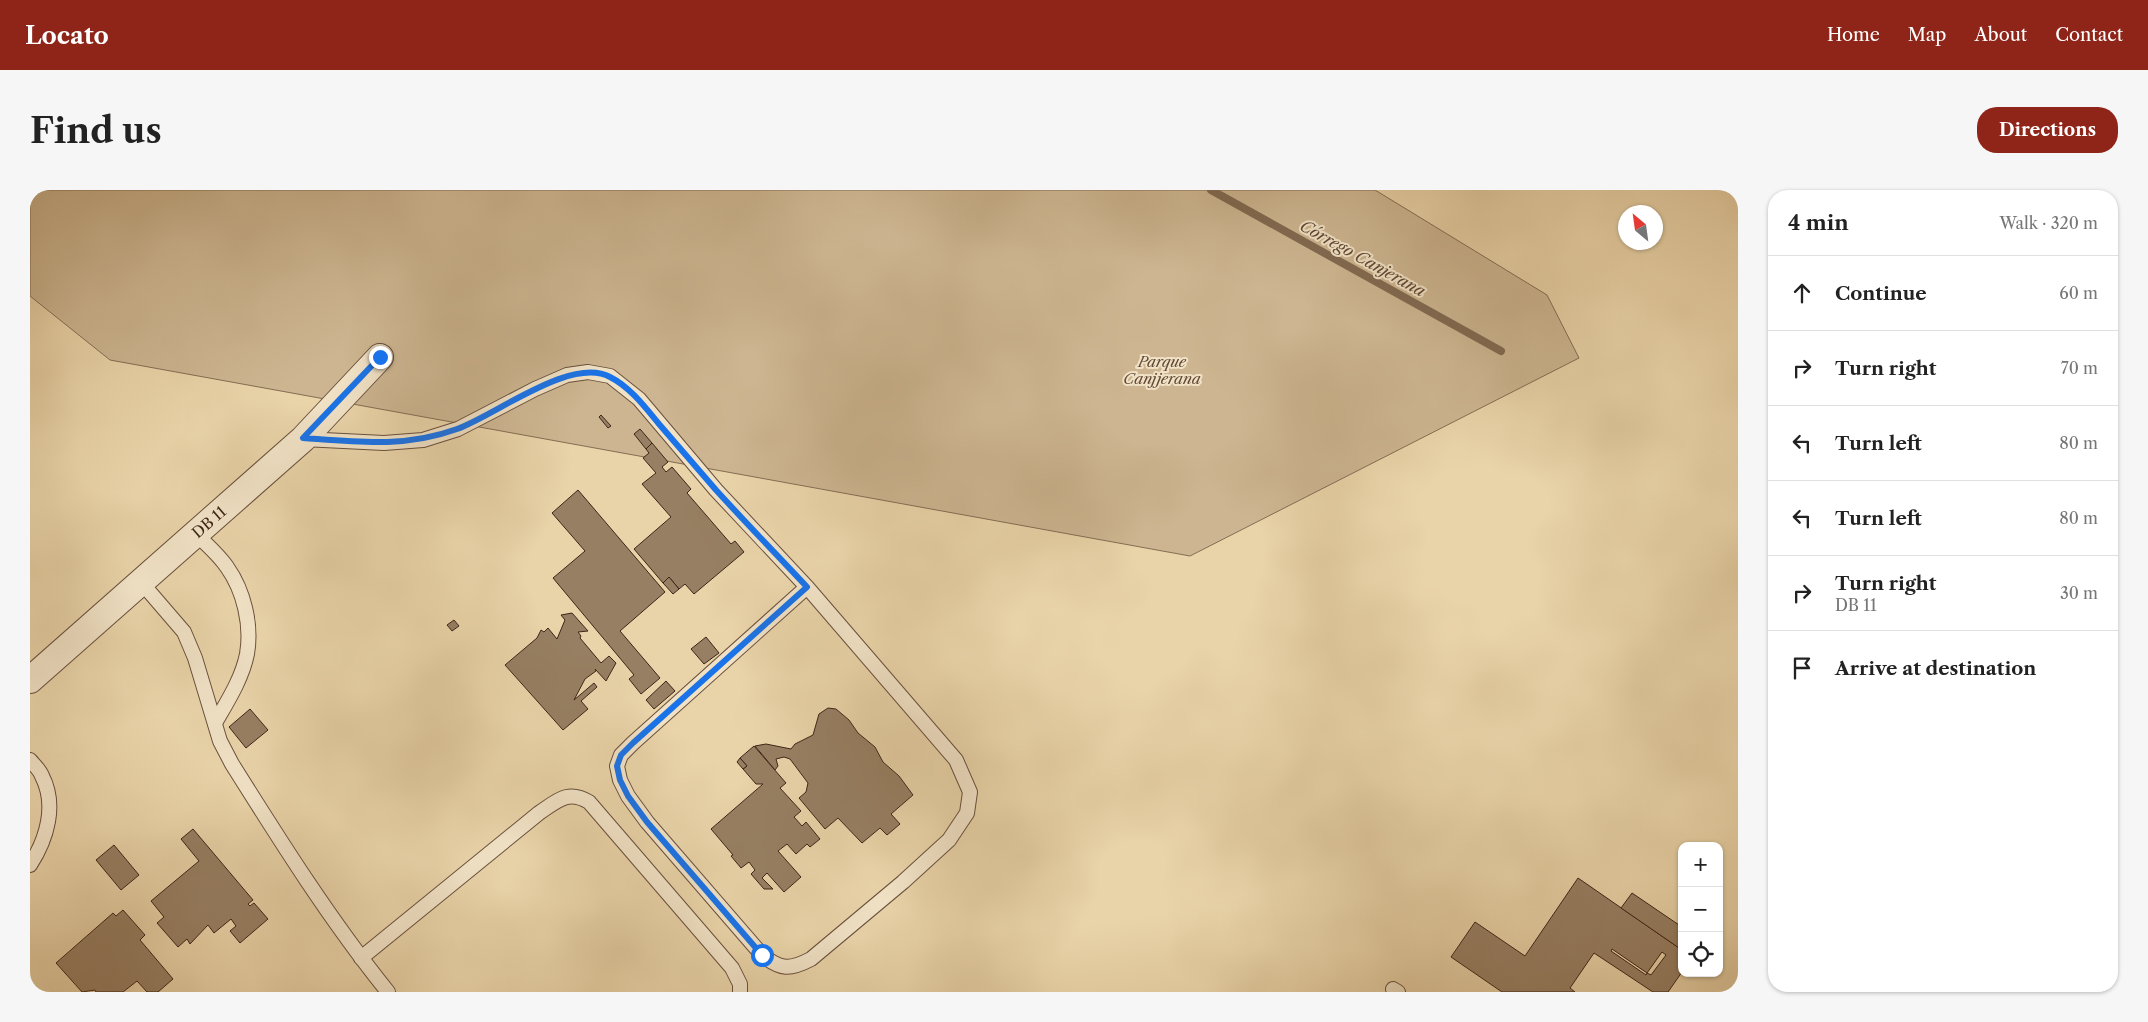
<!DOCTYPE html>
<html lang="en">
<head>
<meta charset="utf-8">
<style>
	body { margin:0; font-family:"Libre Caslon Text",serif; background:#f6f6f6; color:#222 }
	.controls { position:absolute; right:15px; bottom:15px; display:grid; overflow:hidden; border-radius:10px; box-shadow:0 1px 4px #0004 }
	.controls button { width:45px; height:45px; display:grid; place-items:center; padding:0; border:0; border-bottom:1px solid #e0e0e0; background:#fff; color:#222; font:25px sans-serif }
	.compass { position:absolute; left:1588px; top:15px; width:45px; height:45px; border-radius:50%; background:#fff; box-shadow:0 1px 4px #0004; rotate:331deg }
	.stop { position:absolute; width:15px; height:15px; margin:-11px; border:4px solid #1a73e8; border-radius:50%; background:#fff }
	.stop.end { background:#1a73e8; border-color:#fff; box-shadow:0 1px 5px #0008 }
	.list { margin:0; padding:0; list-style:none }
	h2 { display:flex; justify-content:space-between; align-items:center; height:65px; margin:0; padding:0 20px; font-size:21px }
	h2 small { font-size:16px; font-weight:400; color:#767676 }
	.list li { display:grid; grid-template-columns:32px 1fr auto; gap:15px; align-items:center; box-sizing:border-box; height:75px; padding:0 20px; border-top:1px solid #e0e0e0 }
	.list b { display:block; font-size:19px; white-space:nowrap }
	.list p { margin:0; font-size:16px; white-space:nowrap; color:#767676 }
	.list em { font-size:16px; font-style:normal; color:#767676 }
	.icon { flex:none; width:28px; height:28px; fill:none; stroke:currentColor; stroke-width:2; stroke-linecap:round; stroke-linejoin:round }
	.map { position:relative; flex:none; width:1708px; height:802px; overflow:hidden; border-radius:20px }
	header { display:flex; align-items:center; gap:30px; box-sizing:border-box; height:70px; padding:0 25px; background:#8f2418; color:#fff }
	header strong { font-size:24px }
	nav { display:flex; gap:28px; margin-inline-start:auto; font-size:18px }
	.intro { display:flex; align-items:center; justify-content:space-between; box-sizing:border-box; height:120px; padding:0 30px }
	h1 { margin:0; font-size:35px }
	.button { padding:12px 22px; border-radius:20px; background:#8f2418; color:#fff; font-size:18px; font-weight:700 }
	main { display:flex; gap:30px; padding:0 30px }
	aside { flex:1; background:#fff; border-radius:20px; box-shadow:0 1px 4px #0004 }
	.map>svg:first-child { display:block }
	.green { fill:#ccb590; stroke:#856d54 }
	.lines { fill:none; stroke-linecap:round; stroke-linejoin:round }
	.stream { stroke:#826a51; stroke-width:8 }
	.building { fill:#977f63; stroke:#3e2519; fill-rule:evenodd }
	.service-casing { stroke:#69503d; stroke-width:16 }
	.minor-casing { stroke:#69503d; stroke-width:28 }
	.service { stroke:#f1e2c6; stroke-width:14 }
	.minor { stroke:#f1e2c6; stroke-width:26 }
	.route { stroke:#1a73e8; stroke-width:6 }
	.labels { text-anchor:middle; dominant-baseline:central; stroke-width:4; stroke-linejoin:round; paint-order:stroke }
	.park-label { font-size:15px; font-style:italic; fill:#624937; stroke:#f1e2c6 }
	.street-label { font-size:15px; fill:#3e2519; stroke:#f1e2c6 }
	.water-label { font-size:16px; font-style:italic; fill:#604835; stroke:#f1e2c6 }
</style>
</head>
<body>
<header>
<strong>Locato</strong>
<nav><a>Home</a><a>Map</a><a>About</a><a>Contact</a></nav>
</header>
<div class="intro"><h1>Find us</h1><a class="button">Directions</a></div>
<main>
<div class="map">
<svg width="1708" height="802" viewBox="0 0 1708 802">
	<rect width="100%" height="100%" fill="#e9d3a8"/>
	<filter id="stains"><feTurbulence type="fractalNoise" baseFrequency=".004" numOctaves="4"/><feColorMatrix values="0 0 0 0 .2 0 0 0 0 .09 0 0 0 0 .02 0 0 0 .5 -.17"/></filter>
	<radialGradient id="worn" r=".72"><stop offset=".6" stop-color="#630" stop-opacity="0"/><stop offset="1" stop-color="#630" stop-opacity=".3"/></radialGradient>
	<polygon class="green" points="0,0 1345,0 1517,105 1549,168 1160,366 80,170 0,106"/>
	<g class="lines">
		<polyline class="stream" points="1181,0 1471,161"/>
	</g>
	<g class="building">
		<polygon points="571,225 581,236 578,238 569,227"/>
		<polygon points="610,239 622,253 616,259 604,244"/>
		<polygon points="622,253 638,272 632,277 636,282 642,277 661,299 657,303 701,354 705,351 714,362 664,404 655,394 649,399 639,387 633,393 604,359 641,327 612,294 626,283 613,268 619,263 616,259"/>
		<polygon points="548,300 635,402 590,441 630,488 611,504 599,489 604,485 523,388 555,361 522,323"/>
		<polygon points="639,387 649,399 643,404 633,393"/>
		<polygon points="542,423 558,441 548,442 551,446 550,448 571,473 579,466 586,473 576,491 565,479 566,481 555,489 544,510 564,493 567,497 551,511 558,519 533,540 475,475 507,448 511,440 514,442 518,438 527,449 535,430 531,425"/>
		<polygon points="424,430 429,436 422,441 417,435"/>
		<polygon points="676,447 689,463 674,474 661,459"/>
		<polygon points="636,491 645,501 624,519 616,510"/>
		<polygon points="798,518 806,519 819,530 828,543 845,557 853,572 869,586 883,605 861,624 870,634 857,645 850,638 832,653 808,628 795,639 769,608 776,602 778,593 760,569 754,567 746,569 748,576 745,580 725,556 736,554 761,559 765,554 783,545 789,524"/>
		<polygon points="220,519 238,540 216,558 199,537"/>
		<polygon points="724,556 756,593 750,598 771,621 764,627 772,636 776,632 790,649 780,657 777,654 766,664 757,654 748,661 771,687 754,702 737,683 732,688 743,699 734,699 721,684 725,680 719,672 711,678 701,666 703,665 681,639 733,594 726,594 713,579 717,576 710,568"/>
		<polygon points="710,568 717,576 713,579 707,572"/>
		<polygon points="163,639 223,710 218,714 220,716 224,713 238,729 210,753 200,741 206,736 201,729 184,743 178,735 160,754 157,749 148,757 127,733 134,727 121,711 169,671 151,649"/>
		<polygon points="84,655 109,685 91,700 66,670"/>
		<path d="M1548,688L1652,760V782L1638,802H1623L1564,763L1540,798L1545,802H1472L1421,767L1445,732L1495,766ZM1582,759L1617,783L1616,785L1581,761ZM1632,762L1636,765L1621,785L1617,783Z"/>
		<polygon points="1602,703 1652,737 1652,760 1591,718"/>
		<polygon points="93,720 115,745 110,750 143,789 128,802 117,802 107,791 93,802 66,802 65,800 52,802 26,773 83,723 86,726"/>
	</g>
	<g class="lines">
		<g class="service-casing">
			<g id="service">
				<path d="M273,249L354,253L393,250L428,239L505,199L537,185L558,182L580,186L609,209L686,300L777,397L926,570L940,602L937,623L919,650L873,692L781,769C760,780 751,780 732,765L617,632L598,606L590,590L587,576L591,565L603,553L777,397"/>
				<path d="M166,344C176,354 189,365 197,377C214,401 222,435 217,464C212,489 197,512 185,533"/>
				<path d="M111,392L154,442L165,468L190,551L202,574C251,652 300,730 358,802"/>
				<path d="M0,570C4,575 10,580 12,586C27,615 17,649 0,675"/>
				<path d="M331,768L509,623C527,611 538,599 559,612L702,778L710,794V802"/>
				<polyline points="1363,799 1368,802"/>
			</g>
		</g>
		<g class="minor-casing">
			<polyline id="minor" points="0,490 273,249 350,167"/>
		</g>
		<use href="#service" class="service"/>
		<use href="#minor" class="minor"/>
	</g>
	<g class="lines">
		<path class="route" d="M350,167L273,248C327,252 375,258 427,239C466,225 541,166 580,187C600,197 615,217 629,234C648,256 667,278 686,300C716,333 747,365 777,397L603,553L591,565L587,576L590,590L598,606L617,632L732,765"/>
	</g>
	<g class="labels">
		<g class="park-label">
			<text x="1132" y="171">Parque<tspan x="1132" dy="17">Canjjerana</tspan></text>
		</g>
		<g class="street-label">
			<text transform="translate(179 332) rotate(-41)">DB 11</text>
		</g>
		<g class="water-label">
			<text transform="translate(1333 68) rotate(29)">Córrego Canjerana</text>
		</g>
	</g>
	<rect width="100%" height="100%" filter="url(#stains)"/>
	<rect width="100%" height="100%" fill="url(#worn)"/>
</svg>
<div class="controls">
<button>+</button>
<button>−</button>
<button><svg class="icon" aria-label="locate" viewBox="0 0 24 24"><circle cx="12" cy="12" r="6"/><path d="M12 2v4M12 18v4M2 12h4M18 12h4"/></svg></button>
</div>
<svg class="compass" viewBox="-18 -18 36 36"><path d="M0-13l5 13h-10z" fill="#e53935"/><path d="M0 13l5-13h-10z" fill="#767676"/></svg>
<div class="stop" style="left:732px;top:765px"></div>
<div class="stop end" style="left:350px;top:167px"></div>
</div>
<aside>
<h2>4 min<small>Walk · 320 m</small></h2>
<ul class="list">
<li><svg class="icon" aria-label="ahead" viewBox="0 0 24 24"><path d="M12 20V5M6 11l6-6 6 6"/></svg><div><b>Continue</b></div><em>60 m</em></li>
<li><svg class="icon" aria-label="right" viewBox="0 0 24 24"><path d="M7 20v-9h11M14 6l5 5-5 5"/></svg><div><b>Turn right</b></div><em>70 m</em></li>
<li><svg class="icon" aria-label="left" viewBox="0 0 24 24"><path d="M17 20v-9H6M10 6l-5 5 5 5"/></svg><div><b>Turn left</b></div><em>80 m</em></li>
<li><svg class="icon" aria-label="left" viewBox="0 0 24 24"><path d="M17 20v-9H6M10 6l-5 5 5 5"/></svg><div><b>Turn left</b></div><em>80 m</em></li>
<li><svg class="icon" aria-label="right" viewBox="0 0 24 24"><path d="M7 20v-9h11M14 6l5 5-5 5"/></svg><div><b>Turn right</b><p>DB 11</p></div><em>30 m</em></li>
<li><svg class="icon" aria-label="arrive" viewBox="0 0 24 24"><path d="M6 21V4h12l-3 4 3 4H6"/></svg><div><b>Arrive at destination</b></div></li>
</ul>
</aside>
</main>
</body>
</html>
